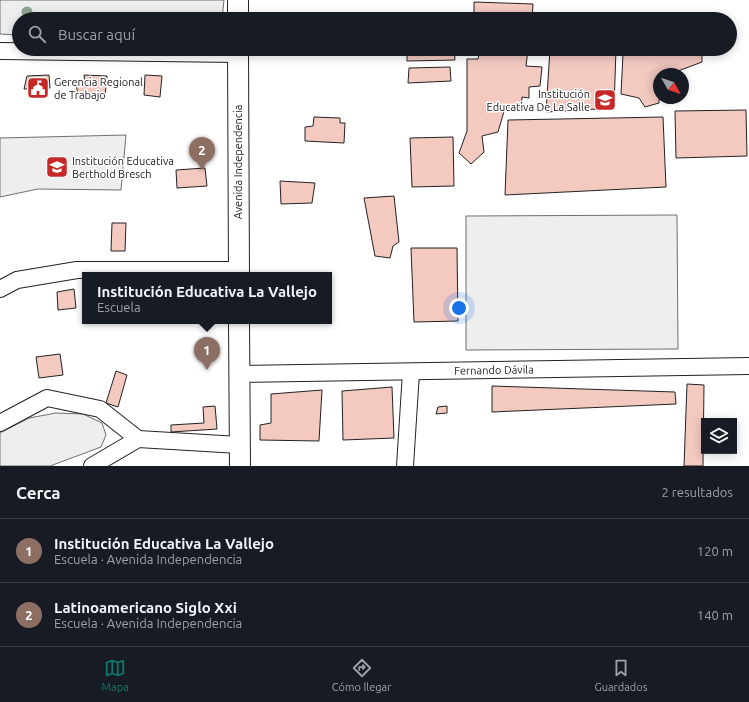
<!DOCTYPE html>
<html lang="es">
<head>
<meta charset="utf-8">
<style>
	body { margin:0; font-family:Ubuntu,sans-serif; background:#20242c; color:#f1f3f6 }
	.controls { position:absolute; right:12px; bottom:12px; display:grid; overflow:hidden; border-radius:0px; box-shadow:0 2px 10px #0003 }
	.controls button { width:36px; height:36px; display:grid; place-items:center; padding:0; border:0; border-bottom:1px solid #363941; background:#171b24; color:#f1f3f6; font:20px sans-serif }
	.compass { position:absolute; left:653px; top:68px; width:36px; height:36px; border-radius:50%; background:#171b24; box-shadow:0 2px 10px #0003; rotate:130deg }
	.you { position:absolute; left:459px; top:308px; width:14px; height:14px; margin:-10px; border:3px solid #fff; border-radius:50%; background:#1a73e8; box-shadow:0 0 0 6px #1a73e833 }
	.badge { display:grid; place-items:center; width:26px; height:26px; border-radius:50%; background:#0f766e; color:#fff; font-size:13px; font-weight:700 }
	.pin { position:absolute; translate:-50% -33px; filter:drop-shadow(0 1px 2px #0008) }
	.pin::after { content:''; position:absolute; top:21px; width:14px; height:12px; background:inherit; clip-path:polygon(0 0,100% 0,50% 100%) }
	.popup { position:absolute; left:82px; top:272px; width:250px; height:52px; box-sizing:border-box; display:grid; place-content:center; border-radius:0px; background:#171b24; filter:drop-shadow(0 1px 3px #0005); font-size:13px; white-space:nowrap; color:#9ea1a6 }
	.popup b { font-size:15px; color:#f1f3f6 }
	.popup::after { content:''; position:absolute; left:50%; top:100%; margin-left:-8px; border:8px solid transparent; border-top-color:#171b24 }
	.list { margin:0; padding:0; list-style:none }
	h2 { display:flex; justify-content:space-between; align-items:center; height:52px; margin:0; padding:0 16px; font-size:17px }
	h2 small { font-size:13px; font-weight:400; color:#9ea1a6 }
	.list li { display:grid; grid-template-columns:26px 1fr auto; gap:12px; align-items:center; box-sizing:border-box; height:64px; padding:0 16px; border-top:1px solid #363941 }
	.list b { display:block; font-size:15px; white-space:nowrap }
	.list p { margin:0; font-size:13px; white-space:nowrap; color:#9ea1a6 }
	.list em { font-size:13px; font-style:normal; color:#9ea1a6 }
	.icon { flex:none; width:22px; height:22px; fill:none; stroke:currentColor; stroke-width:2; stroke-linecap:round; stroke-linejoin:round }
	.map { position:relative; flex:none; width:749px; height:466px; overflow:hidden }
	.search { position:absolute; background:#171b24; box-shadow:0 2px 10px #0003; left:12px; right:12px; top:12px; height:44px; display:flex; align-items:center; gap:10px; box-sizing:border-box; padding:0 14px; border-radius:22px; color:#9ea1a6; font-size:15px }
	.sheet { height:180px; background:#171b24 }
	nav { display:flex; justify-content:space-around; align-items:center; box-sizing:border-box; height:56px; border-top:1px solid #363941; background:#171b24; font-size:11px; color:#9ea1a6 }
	nav a { display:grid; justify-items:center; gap:2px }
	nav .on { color:#0f766e }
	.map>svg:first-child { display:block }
	.green { fill:#eee; stroke:#6f6f6f }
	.building { fill:#f3c9c0; stroke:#222 }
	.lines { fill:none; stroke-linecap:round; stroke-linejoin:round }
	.minor-casing { stroke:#222; stroke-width:18 }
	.major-casing { stroke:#222; stroke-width:22 }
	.minor { stroke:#fff; stroke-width:16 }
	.major { stroke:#fff; stroke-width:20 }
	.tree { fill:#8da692 }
	.labels { text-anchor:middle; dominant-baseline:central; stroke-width:3; stroke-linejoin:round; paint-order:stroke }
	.poi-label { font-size:11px; fill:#222; stroke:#fff; text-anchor:start }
	.street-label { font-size:11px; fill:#222; stroke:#fff }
</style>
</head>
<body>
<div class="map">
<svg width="749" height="466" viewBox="0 0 749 466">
	<rect width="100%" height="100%" fill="#fff"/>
	<g class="green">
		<polygon points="0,0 224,0 222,19 19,19 19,35 0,34"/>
		<polygon points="126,135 121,190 38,189 0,197 0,138"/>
		<polygon points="677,215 678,349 466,350 466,216"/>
		<polygon points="56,413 83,414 102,423 106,435 101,447 50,466 0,466 0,433 29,418"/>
	</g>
	<g class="building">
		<polygon points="474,2 533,4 532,19 474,19"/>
		<polygon points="441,49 454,49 455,60 407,61 407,51"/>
		<polygon points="480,49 508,49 508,50 517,49 528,49 526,66 542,67 540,86 529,87 529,98 522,97 521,107 505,108 498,132 482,136 484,152 471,164 459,153 467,131 467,59 478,59"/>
		<polygon points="550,49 616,49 614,108 546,112"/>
		<polygon points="650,49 680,49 680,52 702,50 702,62 678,71 678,74 659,74 659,103 645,107 639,98 621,94 623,54 650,53"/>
		<polygon points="450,67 451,81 408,83 409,68"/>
		<polygon points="49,75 50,88 24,89 27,76"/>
		<polygon points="84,75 107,76 105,97 78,95 76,84 85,82"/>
		<polygon points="145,75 162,76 160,97 144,95"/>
		<polygon points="746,110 747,156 676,158 675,111"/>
		<polygon points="314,117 340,118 340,123 345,123 344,143 305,141 305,127 313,126"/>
		<polygon points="663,117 666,187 505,195 508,120"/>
		<polygon points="453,137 454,186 412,187 410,138"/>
		<polygon points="205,168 207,186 177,188 176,170"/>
		<polygon points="280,181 315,183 312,203 281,204"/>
		<polygon points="394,196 399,242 393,246 390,258 375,256 364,198"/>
		<polygon points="112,223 126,223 125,251 111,251"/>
		<polygon points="411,248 457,248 458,321 414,322"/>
		<polygon points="74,289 76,308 58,310 57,292"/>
		<polygon points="60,354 63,375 39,378 36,357"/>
		<polygon points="116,371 127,375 118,407 106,403"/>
		<polygon points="687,384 704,385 703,466 684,466"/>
		<polygon points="492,386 675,392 676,404 492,412"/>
		<polygon points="392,387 394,438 343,440 342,391"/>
		<polygon points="322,390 319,441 260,440 260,425 271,423 271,394"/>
		<polygon points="215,406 217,429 171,432 171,425 204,423 203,407"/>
		<polygon points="447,406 447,413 436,414 438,407"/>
	</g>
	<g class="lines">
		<g class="minor-casing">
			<g id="minor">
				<polyline points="0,51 238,54"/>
				<polyline points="0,289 17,280 77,270 238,270"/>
				<polyline points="239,374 749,366"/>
				<polyline points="0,423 47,398 100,409 138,439"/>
				<polyline points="92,466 138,439 239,445"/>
				<polyline points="405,466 411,372"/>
			</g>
		</g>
		<g class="major-casing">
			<g id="major">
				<polyline points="238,19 238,0"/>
				<polyline points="238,49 239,275"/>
				<polyline points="239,321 240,466"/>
			</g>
		</g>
		<use href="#minor" class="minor"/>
		<use href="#major" class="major"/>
	</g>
	<circle class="tree" cx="27" cy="12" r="5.5"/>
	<defs>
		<g id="civic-square" transform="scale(1.15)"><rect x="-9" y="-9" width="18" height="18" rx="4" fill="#c62828" stroke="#fff"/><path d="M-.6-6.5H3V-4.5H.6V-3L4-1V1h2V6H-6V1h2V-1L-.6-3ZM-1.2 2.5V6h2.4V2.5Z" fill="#fff"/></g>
		<g id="school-square" transform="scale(1.15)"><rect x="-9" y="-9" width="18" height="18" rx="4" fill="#c62828" stroke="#fff"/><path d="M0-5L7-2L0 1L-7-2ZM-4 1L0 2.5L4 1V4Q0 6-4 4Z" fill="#fff"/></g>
	</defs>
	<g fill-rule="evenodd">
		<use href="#civic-square" x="38" y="88"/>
		<use href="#school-square" x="605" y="100"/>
		<use href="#school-square" x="57" y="167"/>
	</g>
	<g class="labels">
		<g class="poi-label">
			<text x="54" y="82">Gerencia Regional<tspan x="54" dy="13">de Trabajo</tspan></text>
			<text x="590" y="94" text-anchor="end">Institución<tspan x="590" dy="13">Educativa De La Salle</tspan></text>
			<text x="72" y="161">Institución Educativa<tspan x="72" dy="13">Berthold Bresch</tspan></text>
		</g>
		<g class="street-label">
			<text transform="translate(238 162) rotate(-90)">Avenida Independencia</text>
			<text transform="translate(494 370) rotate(-1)">Fernando Dávila</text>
		</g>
	</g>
</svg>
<div class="controls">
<button><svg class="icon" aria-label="layers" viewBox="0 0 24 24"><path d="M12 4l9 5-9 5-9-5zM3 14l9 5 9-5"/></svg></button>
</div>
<svg class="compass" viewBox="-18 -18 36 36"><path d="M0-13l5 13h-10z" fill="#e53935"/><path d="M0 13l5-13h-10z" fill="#9ea1a6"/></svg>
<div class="you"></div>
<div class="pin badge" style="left:207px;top:370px;background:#8d6e63">1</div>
<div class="popup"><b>Institución Educativa La Vallejo</b>Escuela</div>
<div class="pin badge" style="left:202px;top:170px;background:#8d6e63">2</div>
<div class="search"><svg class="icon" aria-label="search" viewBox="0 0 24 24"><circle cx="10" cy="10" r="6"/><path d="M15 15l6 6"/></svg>Buscar aquí</div>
</div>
<section class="sheet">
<h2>Cerca<small>2 resultados</small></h2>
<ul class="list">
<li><span class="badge" style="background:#8d6e63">1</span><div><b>Institución Educativa La Vallejo</b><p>Escuela · Avenida Independencia</p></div><em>120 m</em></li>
<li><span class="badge" style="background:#8d6e63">2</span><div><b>Latinoamericano Siglo Xxi</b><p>Escuela · Avenida Independencia</p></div><em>140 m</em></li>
</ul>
</section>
<nav>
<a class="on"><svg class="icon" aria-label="map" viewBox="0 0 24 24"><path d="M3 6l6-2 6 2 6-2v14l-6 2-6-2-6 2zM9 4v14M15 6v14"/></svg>Mapa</a>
<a><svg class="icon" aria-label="directions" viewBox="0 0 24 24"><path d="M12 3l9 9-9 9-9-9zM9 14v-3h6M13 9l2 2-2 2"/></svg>Cómo llegar</a>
<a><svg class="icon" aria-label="saved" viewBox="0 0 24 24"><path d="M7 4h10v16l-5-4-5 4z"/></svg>Guardados</a>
</nav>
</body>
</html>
